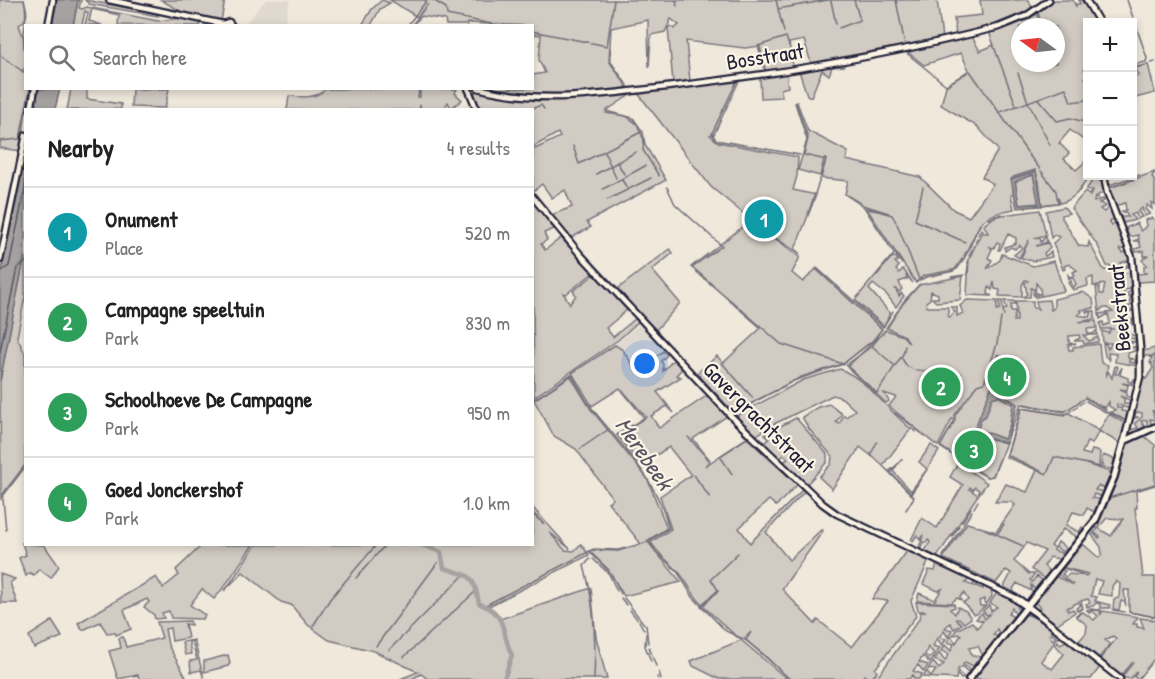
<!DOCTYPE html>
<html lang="en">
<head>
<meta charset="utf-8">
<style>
	body { margin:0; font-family:"Patrick Hand",sans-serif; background:#f2f2f2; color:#222 }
	.controls { position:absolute; right:18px; top:18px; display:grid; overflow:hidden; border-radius:0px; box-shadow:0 3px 9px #0003 }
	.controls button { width:54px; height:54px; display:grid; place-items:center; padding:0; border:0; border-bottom:2px solid #e0e0e0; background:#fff; color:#222; font:30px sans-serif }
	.compass { position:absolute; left:1011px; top:18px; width:54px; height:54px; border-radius:50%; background:#fff; box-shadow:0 3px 9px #0003; rotate:285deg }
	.you { position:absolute; left:645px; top:364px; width:21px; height:21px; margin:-15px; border:4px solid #fff; border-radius:50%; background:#1a73e8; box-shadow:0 0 0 9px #1a73e833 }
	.badge { display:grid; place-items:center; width:39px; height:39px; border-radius:50%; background:#22223b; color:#fff; font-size:20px; font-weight:700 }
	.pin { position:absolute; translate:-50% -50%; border:3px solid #fff; box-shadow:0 2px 6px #0006 }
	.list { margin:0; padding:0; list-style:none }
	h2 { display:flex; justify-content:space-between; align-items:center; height:78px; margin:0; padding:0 24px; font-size:26px }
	h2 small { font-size:20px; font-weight:400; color:#767676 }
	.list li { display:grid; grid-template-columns:39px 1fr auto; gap:18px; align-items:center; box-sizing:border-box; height:90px; padding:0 24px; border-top:2px solid #e0e0e0 }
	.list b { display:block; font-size:22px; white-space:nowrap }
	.list p { margin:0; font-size:20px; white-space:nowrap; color:#767676 }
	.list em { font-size:20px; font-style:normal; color:#767676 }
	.icon { flex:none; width:33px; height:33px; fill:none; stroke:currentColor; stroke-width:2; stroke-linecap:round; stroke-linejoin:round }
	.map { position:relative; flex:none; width:1155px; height:679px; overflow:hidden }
	.search { position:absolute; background:#fff; box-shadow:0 3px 9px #0003; left:24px; top:24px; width:510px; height:66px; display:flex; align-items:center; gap:15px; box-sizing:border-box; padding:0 21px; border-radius:0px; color:#767676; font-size:22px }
	.panel { position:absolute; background:#fff; box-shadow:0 3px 9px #0003; left:24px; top:108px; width:510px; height:438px; border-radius:0px }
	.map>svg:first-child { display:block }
	.built { fill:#e0d9cf }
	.green { fill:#d1cbc3; stroke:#7a767f; stroke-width:1.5; fill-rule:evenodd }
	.water { fill:#a6a2a2; stroke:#716f79; stroke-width:1.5; fill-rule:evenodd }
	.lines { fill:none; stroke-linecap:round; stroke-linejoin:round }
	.shore { stroke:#575564; stroke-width:1.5 }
	.stream { stroke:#716f79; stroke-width:1.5 }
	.river { stroke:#a6a2a2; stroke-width:4.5 }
	.tertiary-casing { stroke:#22223b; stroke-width:9 }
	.secondary-casing { stroke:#22223b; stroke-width:10 }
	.tertiary { stroke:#fcf5e5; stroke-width:4.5 }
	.secondary { stroke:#fcf5e5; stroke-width:5 }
	.labels { text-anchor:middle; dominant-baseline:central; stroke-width:4.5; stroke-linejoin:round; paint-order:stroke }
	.street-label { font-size:22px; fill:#22223b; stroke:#fcf5e5 }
	.water-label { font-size:24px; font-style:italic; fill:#575564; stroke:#fcf5e5 }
</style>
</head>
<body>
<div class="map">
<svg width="1155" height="679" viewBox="0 0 1155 679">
	<rect width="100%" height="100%" fill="#efe8db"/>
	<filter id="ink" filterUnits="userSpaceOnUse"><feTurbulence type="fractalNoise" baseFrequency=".0167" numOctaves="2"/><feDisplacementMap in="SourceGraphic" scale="12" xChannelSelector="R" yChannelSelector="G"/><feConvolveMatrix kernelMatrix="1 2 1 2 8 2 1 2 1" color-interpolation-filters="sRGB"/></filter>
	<g filter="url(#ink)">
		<g class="built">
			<polygon points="266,0 290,0 284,25 244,25"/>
			<polygon points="640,324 665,349 639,372 616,345 614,345"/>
		</g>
		<g class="green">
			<path d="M0,0H24C27,11 30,17 19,25L25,42L26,88L33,89L29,109L26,110L21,151L0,148Z"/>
			<polygon points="78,0 81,0 79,8 82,9 87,7 158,21 181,18 201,22 200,26 118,25 119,15 92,9 89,21 102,25 85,25 88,13 85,11 82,25 73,26"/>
			<polygon points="85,0 156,13 158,16 89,4"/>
			<polygon points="161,0 225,0 221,21 182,12"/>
			<polygon points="382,0 390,3 380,9 371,25 362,25 372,9"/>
			<path d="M390,0H937L942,38L811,63L804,40L789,43L793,66L765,72L760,46L745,48L686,41L690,81L673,83L668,28L671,26L674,29L679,25L671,19L665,32L651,35L649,68L648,20L611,28L609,61L628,88C581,94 539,96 491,89L532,88L533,75L545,73L539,60L541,35L533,34L532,26L467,23V25H446L445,20L422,16L412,25L428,4L417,17Z"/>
			<polygon points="980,0 1029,0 1032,9 984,29 956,35 954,18 982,15"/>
			<path d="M1055,0H1073L1076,7V4H1080L1079,0H1083L1097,22H1088L1087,69H1084L1087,76L1085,78L1088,79L1087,134L1082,139L1070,130L1059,143L1069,153L1064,159L1076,170L1087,160L1089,176C1081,188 1075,200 1060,203L1058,197V203L1042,205L1039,181L1035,170L1013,177V194L1011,195L1014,209C965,217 982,239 957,269L923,276L916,283L867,209L889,213L863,205L845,194L848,181L821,178L826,159H824L820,176L798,170L807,140L795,103L797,102L808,131L848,152L846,160L920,177L954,210L969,217L993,184L982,177L998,150L978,127L941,105L946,86L969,70L961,53L924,65L905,50L972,37L980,51L994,45L989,32L1012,26L1037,14L1040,27L1036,22L1035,27H1029L1027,23L1024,25L1025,27H1020V63H1056V27H1042L1038,12Z"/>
			<polygon points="843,62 844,66 832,67 829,75 822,70 811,97 807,95 799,71"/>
			<polygon points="1148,64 1155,93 1135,98 1132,77 1138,76 1136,68"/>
			<polygon points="786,73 788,87 781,89 782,97 761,98 760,78"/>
			<polygon points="739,81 714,134 710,135 718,142 798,157 797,176 793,190 816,195 795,249 800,254 761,228 800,257 792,273 803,282 816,269 882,329 873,340 843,364 801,377 734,413 697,373 717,356 723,363 761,328 691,267 750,221 750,219 711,187 637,92"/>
			<polygon points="71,89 87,89 87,99 121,104 121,109 67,110"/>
			<polygon points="132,89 169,89 165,108 131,107"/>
			<path d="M326,89H419L418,97H420V89H457L455,93L462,100L451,108L448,102L444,109H421L420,105L419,110H287L289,96C302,97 315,99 326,89Z"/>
			<polygon points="477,91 537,101 633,93 606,111 633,118 643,132 645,145 666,180 587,222 591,227 569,239 551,215 572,207 565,190 552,198 542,184 533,191 533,150 560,137 558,133 533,147 532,110 480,109 473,94"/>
			<polygon points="1155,172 1152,177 1155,182 1155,205 1151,202 1152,209 1147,205 1145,209 1150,214 1144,216 1142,208 1138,211 1142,217 1137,219 1136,213 1131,215 1135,220 1123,223 1121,217 1128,217 1126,213 1122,212 1126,210 1125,203 1115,206 1109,188"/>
			<polygon points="1035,175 1039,203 1019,205 1015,180"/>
			<polygon points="1094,178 1102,182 1106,196 1103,193 1098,195 1098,199 1095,196 1094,202 1106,198 1108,203 1106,200 1099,203 1106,206 1100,209 1104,212 1110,206 1115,218 1109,222 1112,226 1116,220 1127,249 1120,249 1123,253 1128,251 1130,266 1123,268 1128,264 1127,261 1120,263 1122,268 1107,266 1098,246 1071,208 1085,192 1090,196 1090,193 1092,194 1093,190 1086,190"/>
			<polygon points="532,200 554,229 544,233 547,240 541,244 545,250 561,238 593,273 566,294 563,293 570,304 576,295 573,291 595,274 627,310 606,328 613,337 635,319 638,322 618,340 534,397"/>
			<polygon points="1064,207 1069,213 1062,215 1062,218 1079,246 1088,247 1089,242 1104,270 1131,273 1132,289 1124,290 1124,295 1132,291 1132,295 1122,297 1126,302 1130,302 1130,297 1132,297 1133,305 1125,308 1134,311 1122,312 1123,320 1135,319 1135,324 1132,325 1132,320 1129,321 1129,325 1124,326 1124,329 1130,334 1119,335 1136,335 1136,339 1126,337 1127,342 1137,341 1127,345 1128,350 1135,346 1135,351 1128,353 1128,358 1134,359 1129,360 1129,362 1135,363 1135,360 1138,360 1137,366 1115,362 1116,354 1108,353 1109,360 1105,356 1103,344 1106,344 1108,349 1111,344 1116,343 1103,343 1102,331 1109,333 1110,329 1114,329 1101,329 1100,323 1103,322 1104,326 1110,323 1108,314 1100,319 1099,314 1113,312 1107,308 1102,308 1099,312 1096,287 1099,287 1100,294 1103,294 1105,284 1093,286 1093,277 1087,279 1088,286 1073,290 1068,283 1071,281 1073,287 1076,284 1073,278 1069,279 1068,275 1070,277 1075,275 1073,272 1077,270 1069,264 1064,266 1065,269 1063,270 1053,243 1060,237 1054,235 1051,238 1046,211"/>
			<polygon points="1040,210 1046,235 1034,238 1040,238 1041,242 1046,236 1047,242 1036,246 1048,243 1050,248 1044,253 1045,256 1051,252 1052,257 1033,261 1021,258 1029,240 1019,258 1014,255 1022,248 1019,245 1015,249 1011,247 1005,251 1005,247 1016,243 1016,238 1008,234 1000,250 998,250 1000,244 997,242 994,248 990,247 992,249 988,258 992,260 987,269 1000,260 1002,254 1033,266 1054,261 1064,291 1037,297 1037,293 1041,295 1040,288 1036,283 1035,297 1033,294 1034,289 1031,288 1030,297 1023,297 1027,294 1025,283 1028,281 1025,280 1022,285 1022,297 999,296 1000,290 995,289 994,282 992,290 989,287 988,294 992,296 967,295 969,259 983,229 983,233 988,233 984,225 995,216"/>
			<polygon points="1152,218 1155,221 1155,281 1138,282 1137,274 1148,273 1144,273 1144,266 1147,265 1142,260 1147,256 1144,256 1144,251 1136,252 1135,249 1141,247 1139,241 1133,241 1139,239 1138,235 1129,237 1126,228 1137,223 1141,231 1146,226 1145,220"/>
			<polygon points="670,249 673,253 652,270 680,303 655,331 616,290"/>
			<polygon points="25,254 25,297 17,337 25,354 25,467 1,499 0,381"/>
			<polygon points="896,257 898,261 895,262 899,266 896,270 899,273 903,269 913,283 906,275 907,279 899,282 902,289 899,292 895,288 899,296 901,293 904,296 896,307 887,295 873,284 869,289 890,313 884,326 855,300 890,258"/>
			<polygon points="963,276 960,300 936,302 932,298 938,298 938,294 931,291 930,299 926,302 927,307 948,307 948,316 950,317 955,312 951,307 957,307 957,316 963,313 960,306 967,300 997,301 997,310 1000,309 999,301 1002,301 1004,317 1003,310 1007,309 1004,301 1015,301 1015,304 1011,304 1011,311 1015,311 1014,321 1017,321 1016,301 1033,301 1033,308 1038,309 1036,301 1049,300 1051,310 1054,308 1054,299 1083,292 1093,299 1094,308 1080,310 1082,312 1078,315 1090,317 1092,311 1087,313 1086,311 1095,311 1095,319 1079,322 1096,321 1097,328 1087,329 1088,334 1093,334 1097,330 1097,335 1083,335 1089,341 1098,337 1098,342 1084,344 1083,341 1074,341 1080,338 1079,335 1069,336 1069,343 1076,344 1068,345 1069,350 1073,350 1073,347 1099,344 1101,363 1108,365 1106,377 1108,371 1112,378 1115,366 1118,367 1115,374 1118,374 1122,367 1120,375 1128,378 1128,381 1132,383 1134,379 1137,380 1135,385 1122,383 1128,385 1127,390 1120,389 1127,392 1126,396 1132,398 1131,401 1120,396 1124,399 1124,404 1131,404 1129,409 1117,404 1117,408 1122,408 1121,411 1128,412 1126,421 1111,412 1115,410 1109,406 1109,402 1105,408 1085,398 1064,412 1021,404 993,476 987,477 940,447 955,420 952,419 938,446 936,445 889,406 896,397 884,393 889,401 886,403 847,367 886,330 903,336 909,343 905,336 887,328 904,301 919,285"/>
			<path d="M615,345L623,350L637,372L663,351L667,355L661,361L663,364V371L674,359L683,368L676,375L681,377L657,392L674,413L667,406L651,416L659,428L708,395L727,416L693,439L710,460L705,466L747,438L798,484L776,506L769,500L739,528L750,543L802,490L800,486L805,491L766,532L789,560L822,529L823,531L782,589L815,624L818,620L852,647L888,601L872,599L908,550L929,560L911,601L916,616L875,669L877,672L871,679H866L865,675L860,679H790L746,640L751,632L744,639L737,637L703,606L719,590L702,604C691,594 687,580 677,570C668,561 657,553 651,542L671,529L660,496L691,475L669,447L641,465L617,435L644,418L620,388L592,406L572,373Z"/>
			<polygon points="1155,348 1155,413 1152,410 1155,420 1150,419 1152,426 1147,429 1147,420 1141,421 1146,429 1130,437 1129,430 1138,428 1135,423 1142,417 1142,413 1136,412 1135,417 1139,417 1132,419 1143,374 1146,379 1153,368 1151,364 1153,363 1150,363 1152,358 1149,357 1155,356 1143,356 1143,351"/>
			<path d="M840,369C868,380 888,411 911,429L883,465L860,447L832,489L819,477L831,464L832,456L809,429L802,417L818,407L829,404L842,414L836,422L839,424L844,415L846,417L855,410L842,398L833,395L770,426L754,437L738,420V415L803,380Z"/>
			<polygon points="570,375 590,408 647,478 667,528 647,541 681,582 624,596 610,573 589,551 594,549 618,550 641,544 608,502 613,499 576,449 554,436 534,400"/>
			<polygon points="1022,408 1063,414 1069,413 1099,431 1109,414 1126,424 1121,444 1099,431 1092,444 1087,442 1082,453 1090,455 1092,450 1100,452 1099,465 1103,465 1101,463 1103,455 1117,460 1114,470 1086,464 1113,473 1107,490 1098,486 1095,490 1106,492 1104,498 1094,494 1092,498 1103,500 1100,509 1096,509 1100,510 1098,514 1087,508 1084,515 1073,512 1066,525 1079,532 1082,527 1086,530 1080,539 1063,529 1051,546 1055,548 1058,542 1066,548 1062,552 1056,547 1053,550 1061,553 1062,558 1066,555 1058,564 1059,559 1050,557 1044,566 1051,573 1046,580 1031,569 1045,551 1027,543 1014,561 1029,574 1035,574 1030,580 1032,582 1037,576 1043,581 1035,590 1031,585 1031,591 1017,583 1013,589 1015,593 1004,587 1011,573 1006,570 996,583 943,558 967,523 996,532 1015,505 1011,502 995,502 1006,484 1027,492 1037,470 1006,457"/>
			<polygon points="796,418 827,454 827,462 807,484 781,463 788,459 784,455 778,460 759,442 761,438 765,443 769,439 765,434"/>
			<path d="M1143,435L1155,445V485L1136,491L1137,508H1135L1143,577H1155V617L1129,612V590H1124L1126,606L1125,602L1121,601L1119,610L1113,609L1114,599L1119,598L1120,584L1116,581L1112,586V596L1098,594L1102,581L1095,579L1091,596L1097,597L1095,601L1110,605V608H1100V604L1096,603L1093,606L1087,607L1086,604L1090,603L1088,599L1081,601L1083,608L1077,611L1076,608L1081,605L1079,602L1067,608L1068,611L1073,609L1075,612L1057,624L1038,610L1040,608L1033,600L1047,589L1055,576L1074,585L1056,573L1060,569L1065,571L1062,574L1066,577L1069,574L1087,576L1063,568L1083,544L1099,558L1102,554L1101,547L1092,535L1094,533L1098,538L1100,537L1094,532L1097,530L1095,524L1105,509L1118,475L1125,448L1128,443ZM1107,518L1123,519L1111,536L1098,528Z"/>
			<polygon points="931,445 939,451 911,494 889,471 897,465 893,471 911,491 927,469 919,462"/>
			<polygon points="958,463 987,483 979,494 979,490 975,487 973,490 970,487 969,489 978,495 937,557 925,551 930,542 928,540 926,543 923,542 921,548 919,547 924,535 920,540 917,535 913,541 911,540 922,518 937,528 963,485 950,477"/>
			<path d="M533,508L570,549L549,532L565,550L574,551L581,544L589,555L489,606L500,619L591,588L596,637L607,679H428L421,674L412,679H400L418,672L374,651L329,640L308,625L291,605L281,602L243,572L224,591C236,577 244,560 256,545L532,544L533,515L544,524L533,513Z"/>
			<polygon points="25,542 26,544 44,545 59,566 51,578 39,569 34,575 30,573 26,576 19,558 26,555 22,543"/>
			<path d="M199,545H253C239,563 230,582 214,599L202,589L190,605L205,615L203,619L171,618L169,611L162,613L164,618L155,619L154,615L144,607L149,602L147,599L124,610L131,629L116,635L115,632L107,633L100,622L83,630L78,623L156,577L163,588L179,575L176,570L199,548Z"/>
			<polygon points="937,563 971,578 965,583 974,586 973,579 980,583 976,586 983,589 983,584 991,588 992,596 986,605 984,599 979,601 980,606 985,606 977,614 973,614 963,602 968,600 964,593 960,597 961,600 957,598 951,603 917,601 919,593 935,600 942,589 938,591 923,584 929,570 935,571"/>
			<polygon points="0,574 15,579 10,583 17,603 1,603"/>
			<polygon points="998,591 1016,604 1019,611 1016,615 1012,608 1008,614 1014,617 1000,635 997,629 993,635 998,636 983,656 978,646 969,648 972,655 980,657 973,666 965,662 963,665 970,669 968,672 962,667 958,669 958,672 965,678 961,679 957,674 956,679 923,677 927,671 931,677 936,670 928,669 933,662 939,669 944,664 934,660 939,653 945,661 949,654 941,651 945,645 951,651 954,644 947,642 951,636 956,643 961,635 960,634 953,635 956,630 972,622 977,628 983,621 976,619 982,613 985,619 990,614 986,615 983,611 989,605 991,611 997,607 990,603"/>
			<polygon points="916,602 954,604 955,607 950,609 955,614 958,607 966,611 971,618 964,623 959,618 956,619 962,624 954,629 950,623 945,628 952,630 948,637 944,631 939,637 946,639 942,646 937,638 933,646 940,648 935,655 928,647 925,655 929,658 932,655 934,656 930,663 923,656 919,662 928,665 924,672 918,665 913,671 922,674 919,679 914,679 913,675 909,679 876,679 919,619 920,613 926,611 918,611"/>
			<polygon points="1092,609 1101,611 1100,615 1103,611 1138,617 1133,624 1137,624 1137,627 1144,628 1140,618 1155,620 1155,658 1138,679 1134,677 1137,671 1130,679 1122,677 1133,662 1121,676 1100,659 1116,639 1113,636 1105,640 1110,644 1099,658 1079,641 1086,633 1087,625 1076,616 1083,612 1094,620 1098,616 1092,611 1090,613 1087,610"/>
			<polygon points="1026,613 1054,629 1049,635 1053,640 1056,637 1052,634 1055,630 1061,633 1041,661 1052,669 1064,654 1055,645 1058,641 1060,644 1066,641 1066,638 1100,667 1091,679 971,679"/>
			<polygon points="52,621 62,637 34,648 29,636"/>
			<polygon points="190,621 191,625 185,624 188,638 172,641 170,628 165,629 168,645 187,679 139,679 138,675 118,679 109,651 121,648 119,638 123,637 126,647 162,638 157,622"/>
			<polygon points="194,640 204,679 201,670 191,672 190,661 197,660 192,641 189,642 191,654 185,655 182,642"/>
			<polygon points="741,640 787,679 719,679 693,666 691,661"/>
			<polygon points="228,655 230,663 228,666 204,672 204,661"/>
		</g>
		<g class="water">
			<polygon points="57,0 78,0 73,25 52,25"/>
			<polygon points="39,89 60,89 55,109 34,109"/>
			<polygon points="25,154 25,254 0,381 0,279"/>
			<polygon points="1036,171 1042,206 1039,206 1033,174 1015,182 1019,205 1037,204 1038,206 1017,208 1011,179"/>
			<path d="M998,354L1003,357L999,368L1007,374L1000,383V392L1017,404L1006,443L980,436L974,430L992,385L997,368L995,359ZM998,396L1013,404L1010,424L1004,439L978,429L981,419L986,416L992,398Z"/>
		</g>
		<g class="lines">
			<g class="shore">
				<polyline points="0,272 9,266 26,184"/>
				<polyline points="0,352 17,268 26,262"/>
			</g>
			<g class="stream">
				<path d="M24,0C30,18 19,38 26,56"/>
				<polyline points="433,0 446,8 447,15 502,26"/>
				<polyline points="676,0 677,6"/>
				<polyline points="776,0 778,8"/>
				<polyline points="896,0 905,45"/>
				<polyline points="1127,0 1147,58 1146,62 1132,65"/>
				<polyline points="831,1 836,24"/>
				<polyline points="1037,12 1053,0"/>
				<polyline points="1091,13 1097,22"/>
				<polyline points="1022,21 1025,19"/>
				<polyline points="407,26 427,0"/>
				<polyline points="839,28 860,20 854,0"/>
				<polyline points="999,30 1019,22"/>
				<polyline points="532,31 607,46 614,0"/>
				<polyline points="784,32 778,9 828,0"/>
				<polyline points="979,35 986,33"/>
				<polyline points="971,37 974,36"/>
				<polyline points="928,41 939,39"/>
				<polyline points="954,41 969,37"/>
				<polyline points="921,42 926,41"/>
				<polyline points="910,44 919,43"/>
				<polyline points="939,44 952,41"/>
				<polyline points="993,44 1016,105"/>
				<polyline points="906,45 909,45"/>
				<polyline points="610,48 611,62 629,88"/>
				<polyline points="904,51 946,85 968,72"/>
				<polyline points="0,55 22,71"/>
				<polyline points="844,57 902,46"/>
				<polyline points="1151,63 1155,62"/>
				<polyline points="811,64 841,58"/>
				<polyline points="799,66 809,64"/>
				<polyline points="26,67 22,71 26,74"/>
				<polyline points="1137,67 1141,66"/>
				<polyline points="779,69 796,66"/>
				<polyline points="970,71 1027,152"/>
				<polyline points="766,72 758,46 786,37 789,46"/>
				<polyline points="786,73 737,81 712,133 716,140 800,155"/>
				<polyline points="1018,73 1028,102 1050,145"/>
				<polyline points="673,84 684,83"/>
				<polyline points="651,86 670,84"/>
				<polyline points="632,88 649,87"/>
				<polyline points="674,89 732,82"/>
				<polyline points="596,93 628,89"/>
				<polyline points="473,94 478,106"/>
				<polyline points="468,95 471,102"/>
				<polyline points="591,98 611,96"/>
				<polyline points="1038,99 1057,121 1070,118 1088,123"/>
				<polyline points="796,103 808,138 804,155 826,160 821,176"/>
				<polyline points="479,107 480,110"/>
				<polyline points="529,110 541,105 544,109"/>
				<polyline points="606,113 626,116 637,124 644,140 643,150 659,176"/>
				<polyline points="998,113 1066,88 1071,102 1087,100"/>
				<polyline points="0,141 20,139 30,88"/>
				<polyline points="573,146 579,164 641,132"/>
				<polyline points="604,151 616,178"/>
				<polyline points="1028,154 1040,169"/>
				<polyline points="617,162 624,174"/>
				<polyline points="1041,171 1056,191 1058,203"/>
				<polyline points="596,174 636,152"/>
				<polyline points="1107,176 1109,185 1140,175"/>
				<polyline points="622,180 627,188"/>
				<polyline points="667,187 675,204 722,246 692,267 781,344 843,364"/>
				<polyline points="923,187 915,220 965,242"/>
				<polyline points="1111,187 1137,178"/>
				<polyline points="603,189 645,166"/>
				<polyline points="532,191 543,205"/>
				<polyline points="1079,191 1089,176"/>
				<polyline points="846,195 864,207 894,253"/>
				<polyline points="607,200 651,178"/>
				<polyline points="1042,205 1055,203"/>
				<polyline points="544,206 549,213"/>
				<polyline points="866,207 892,215 896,222"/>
				<polyline points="540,210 556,230"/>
				<polyline points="808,214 820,179"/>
				<polyline points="989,219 1002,214"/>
				<polyline points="897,224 919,279"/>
				<polyline points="557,231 561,235"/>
				<polyline points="978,235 982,227"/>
				<polyline points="562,237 574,250"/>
				<polyline points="975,242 977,238"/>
				<polyline points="574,243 591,262"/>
				<polyline points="973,247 974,245"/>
				<polyline points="964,256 980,224"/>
				<polyline points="969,256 972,249"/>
				<polyline points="593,264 609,282"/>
				<polyline points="968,264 968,259"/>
				<polyline points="817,268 883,327 893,311"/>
				<polyline points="595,274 607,287"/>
				<polyline points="967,274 968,266"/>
				<polyline points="877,275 895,253 902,264"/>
				<polyline points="951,277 964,275"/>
				<polyline points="610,282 615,289"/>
				<polyline points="916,282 926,277 954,271 963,258"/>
				<polyline points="609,288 612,293"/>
				<polyline points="616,297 626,308"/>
				<polyline points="900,307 920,284"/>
				<polyline points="628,309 639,321"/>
				<polyline points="886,328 897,312"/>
				<polyline points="885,330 872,346 846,365 877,393 903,354 905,346"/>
				<polyline points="872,346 894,365"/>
				<polyline points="674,352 695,373"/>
				<polyline points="901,357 906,365 912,369"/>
				<polyline points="722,363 753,398"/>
				<polyline points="915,370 961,374"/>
				<polyline points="696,375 727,409"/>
				<polyline points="793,381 843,364 874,340 882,329 816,269"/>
				<polyline points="780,388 789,383"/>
				<polyline points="704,391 722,410"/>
				<path d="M532,396L535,399L572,375C579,387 585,400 594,411C626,451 655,477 669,528L649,541L656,552L677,571L693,597L713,618L726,631L745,640L762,653L789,679"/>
				<polyline points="1085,397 1106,410"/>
				<polyline points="757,400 777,390"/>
				<polyline points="1086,401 1113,416"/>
				<polyline points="1024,404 1049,409"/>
				<polyline points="745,407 754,402"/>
				<polyline points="1052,410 1066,411 1080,401"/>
				<polyline points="723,411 745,435"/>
				<polyline points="735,412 743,408"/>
				<polyline points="1109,412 1123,420"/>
				<polyline points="895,413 921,433"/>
				<polyline points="911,428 916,432"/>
				<polyline points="617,435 646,417 623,391"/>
				<polyline points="688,437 708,459"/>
				<polyline points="877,442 871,454 914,497 906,510"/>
				<polyline points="736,445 747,438 768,458"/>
				<polyline points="580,449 609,429"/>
				<polyline points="1008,451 1021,408 1065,415 1083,402"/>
				<polyline points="1007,455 1047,474 1054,457 1092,465"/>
				<polyline points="769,459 797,484"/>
				<polyline points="1094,466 1099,467"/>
				<polyline points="975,470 940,446 955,420 955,415 977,385 984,383 997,344 1001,318"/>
				<polyline points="977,471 987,477 993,476 1002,454"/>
				<polyline points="891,472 902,459"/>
				<polyline points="732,474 720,456 734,447"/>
				<polyline points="694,475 710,498"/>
				<polyline points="1114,484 1109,498 1155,484"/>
				<polyline points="799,486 817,502"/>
				<polyline points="911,493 917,485"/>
				<polyline points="2,495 26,464"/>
				<polyline points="3,499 6,530"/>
				<polyline points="819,503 830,514"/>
				<polyline points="974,508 978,501"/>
				<polyline points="838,518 854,525"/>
				<polyline points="860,522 889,536"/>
				<polyline points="962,522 971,508"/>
				<polyline points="963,525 972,511"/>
				<polyline points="856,526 878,536"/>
				<polyline points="985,529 1023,546"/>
				<polyline points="998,533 1004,524"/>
				<polyline points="880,537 894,543"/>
				<polyline points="952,537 959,526"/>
				<polyline points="1081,546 1082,544"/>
				<polyline points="591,553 609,570"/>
				<polyline points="1075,553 1078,549"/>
				<polyline points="943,556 962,527"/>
				<polyline points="1072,556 1074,554"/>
				<path d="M590,559L584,566C595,602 596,642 594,679"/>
				<polyline points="593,559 609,574 617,591"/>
				<polyline points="943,560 946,561"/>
				<polyline points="1069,560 1072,557"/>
				<polyline points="949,562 972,573"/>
				<polyline points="1061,567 1088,574"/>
				<polyline points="1063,567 1068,561"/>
				<polyline points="612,575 621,594"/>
				<polyline points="976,575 986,579"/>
				<polyline points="356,578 386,544"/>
				<polyline points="988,580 989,581"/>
				<polyline points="991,582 996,584"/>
				<polyline points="621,598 626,605"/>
				<polyline points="624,598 644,624"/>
				<polyline points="484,606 592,550 618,551 648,542"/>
				<polyline points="701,606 718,590 711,579 738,553"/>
				<polyline points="1088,607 1089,606"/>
				<polyline points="630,610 637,619"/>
				<polyline points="1087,610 1101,610"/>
				<polyline points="1113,610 1125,612"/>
				<polyline points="1077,611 1082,609"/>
				<polyline points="1129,612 1151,616"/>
				<polyline points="1025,614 1040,619"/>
				<polyline points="1076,615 1081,612"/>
				<polyline points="1153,617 1155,617"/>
				<polyline points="639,621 644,630"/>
				<polyline points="646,625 648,643"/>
				<polyline points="313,626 330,599 377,544"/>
				<polyline points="646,634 645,646 651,661"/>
				<polyline points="376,646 438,562"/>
				<polyline points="649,647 656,666"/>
				<polyline points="389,650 462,577"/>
				<polyline points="404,657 475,592"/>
				<polyline points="1100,659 1101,660"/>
				<polyline points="1108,666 1111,669"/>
				<polyline points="1114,671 1119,675"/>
				<polyline points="659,672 661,679"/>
				<polyline points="657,677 658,679"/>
			</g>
			<path class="river" d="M419,544L441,552L444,568C472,577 473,573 479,603C483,606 488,607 492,610C506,621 504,642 512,655L504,679"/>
			<g class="tertiary-casing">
				<g id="tertiary">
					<polyline points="109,0 223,24"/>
					<polyline points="1086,0 1099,22"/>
					<polyline points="223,24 229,22 232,26"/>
					<polyline points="48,26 53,0"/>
					<polyline points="468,88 477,110"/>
					<path d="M478,88C541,105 604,94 667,87C779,74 890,55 999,27L1026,16L1049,0"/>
					<polyline points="31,110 35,88"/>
					<polyline points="1104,176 1107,192 1132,257 1140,347 1140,377 1124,441"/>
					<polyline points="532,196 580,254 731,416 823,504 837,514 1020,600 1120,679"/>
					<polyline points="0,260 26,135"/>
					<polyline points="1014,598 1038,615"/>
				</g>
			</g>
			<g class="secondary-casing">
				<polyline id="secondary" points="969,679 1095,521 1114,477 1124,441 1155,427"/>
			</g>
			<use href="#tertiary" class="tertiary"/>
			<use href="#secondary" class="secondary"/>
		</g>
	</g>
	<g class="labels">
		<g class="street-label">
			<text transform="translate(765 56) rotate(-9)">Bosstraat</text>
			<text transform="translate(1119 308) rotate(-95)">Beekstraat</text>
			<text transform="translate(759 417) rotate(45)">Gavergrachtstraat</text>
		</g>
		<g class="water-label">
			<text transform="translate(645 453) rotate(55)">Merebeek</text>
		</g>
	</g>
</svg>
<div class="controls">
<button>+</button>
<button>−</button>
<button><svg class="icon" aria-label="locate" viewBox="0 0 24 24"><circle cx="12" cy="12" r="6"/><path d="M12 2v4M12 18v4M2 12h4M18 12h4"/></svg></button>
</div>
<svg class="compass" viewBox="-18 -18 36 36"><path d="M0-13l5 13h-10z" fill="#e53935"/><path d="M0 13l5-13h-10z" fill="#767676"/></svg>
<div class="you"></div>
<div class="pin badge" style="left:764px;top:219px;background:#0f9aa8">1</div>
<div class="pin badge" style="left:941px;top:387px;background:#2e9e5b">2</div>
<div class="pin badge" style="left:974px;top:450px;background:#2e9e5b">3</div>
<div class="pin badge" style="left:1007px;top:377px;background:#2e9e5b">4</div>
<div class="search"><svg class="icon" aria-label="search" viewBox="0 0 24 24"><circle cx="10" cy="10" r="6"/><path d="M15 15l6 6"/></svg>Search here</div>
<section class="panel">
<h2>Nearby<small>4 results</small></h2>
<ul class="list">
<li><span class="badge" style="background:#0f9aa8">1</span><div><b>Onument</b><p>Place</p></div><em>520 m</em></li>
<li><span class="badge" style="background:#2e9e5b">2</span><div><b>Campagne speeltuin</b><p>Park</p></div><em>830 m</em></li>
<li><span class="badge" style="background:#2e9e5b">3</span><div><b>Schoolhoeve De Campagne</b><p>Park</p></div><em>950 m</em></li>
<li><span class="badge" style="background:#2e9e5b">4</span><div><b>Goed Jonckershof</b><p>Park</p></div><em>1.0 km</em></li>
</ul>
</section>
</div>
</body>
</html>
